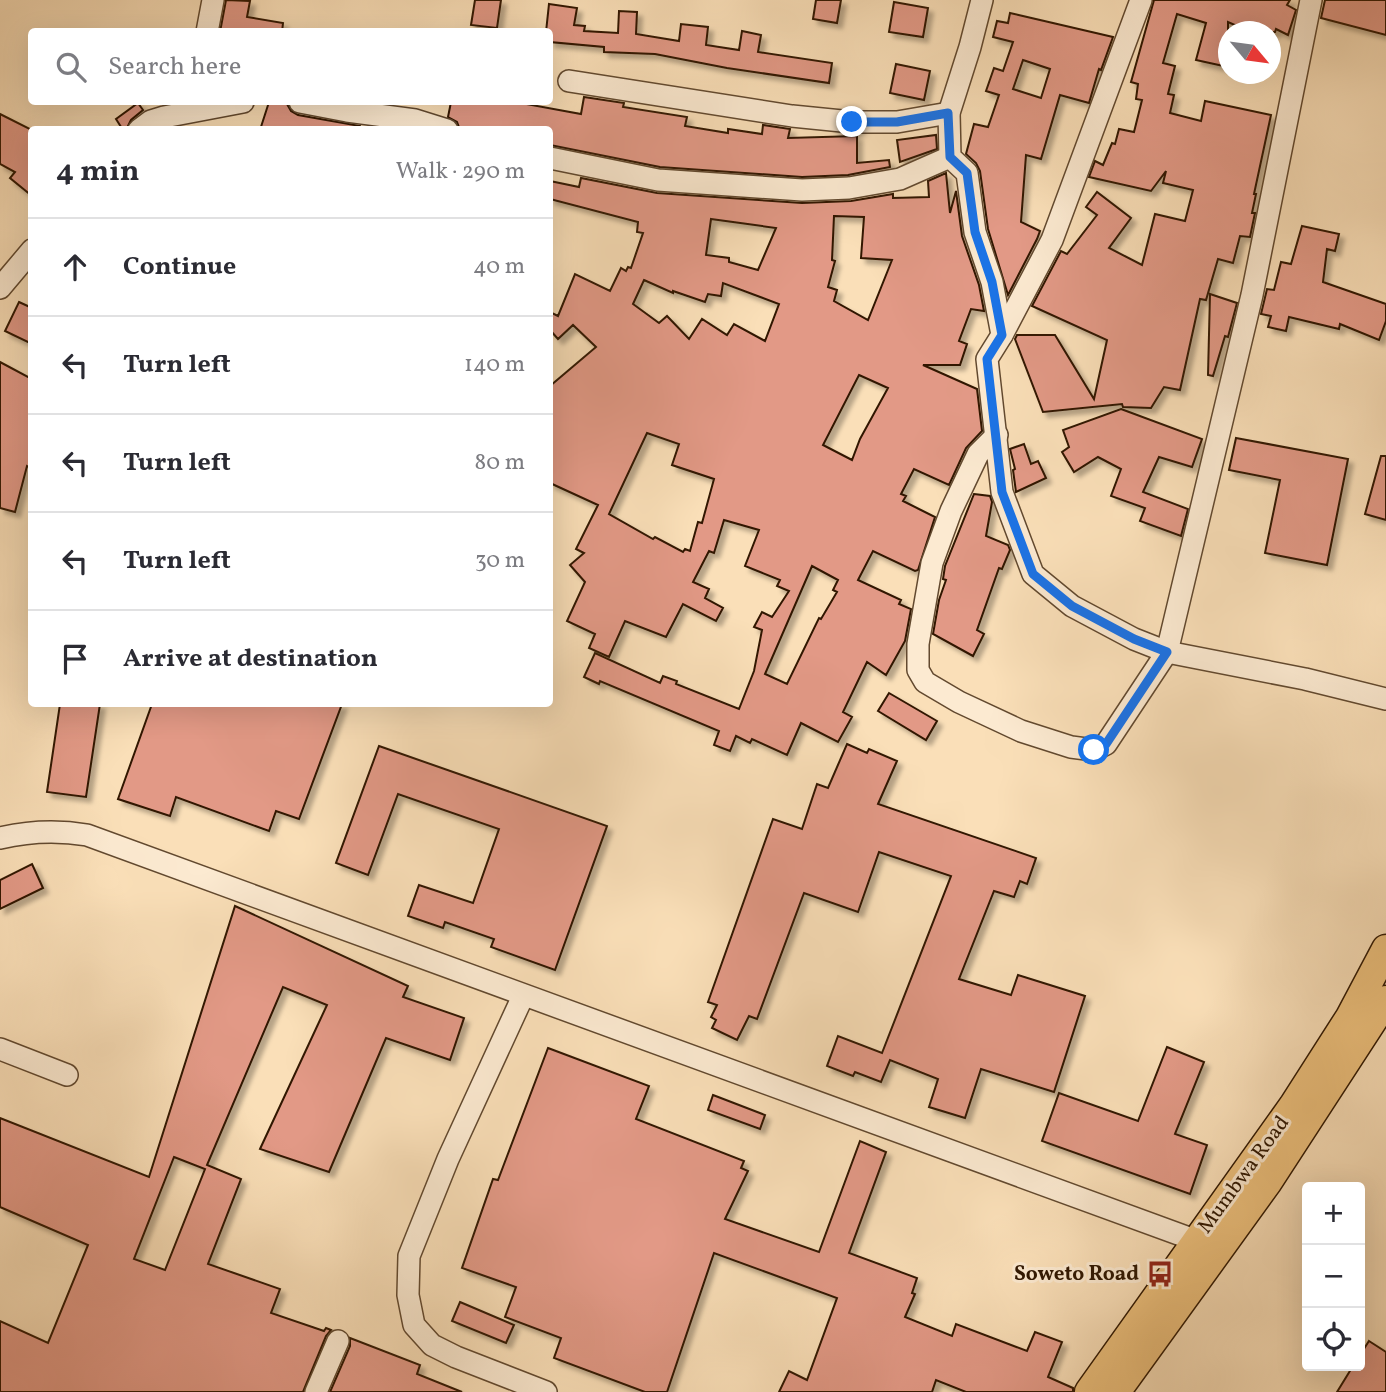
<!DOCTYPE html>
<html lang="en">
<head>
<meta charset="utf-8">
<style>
	body { margin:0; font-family:Vollkorn,serif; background:#f2f2f3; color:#2b2b33 }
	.controls { position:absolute; right:21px; bottom:21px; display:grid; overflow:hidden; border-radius:7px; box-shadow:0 7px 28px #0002 }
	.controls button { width:63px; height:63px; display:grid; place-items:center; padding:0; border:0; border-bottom:2px solid #e1e1e2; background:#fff; color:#2b2b33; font:35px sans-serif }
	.compass { position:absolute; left:1218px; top:21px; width:63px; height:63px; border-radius:50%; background:#fff; box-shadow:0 7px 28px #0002; rotate:119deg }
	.stop { position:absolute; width:21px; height:21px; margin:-16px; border:5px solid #1a73e8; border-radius:50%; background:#fff }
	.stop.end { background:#1a73e8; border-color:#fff; box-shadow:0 2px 7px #0008 }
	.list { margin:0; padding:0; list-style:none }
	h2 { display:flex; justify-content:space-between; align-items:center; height:91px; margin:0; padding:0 28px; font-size:30px }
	h2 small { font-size:23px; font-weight:400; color:#7c7c81 }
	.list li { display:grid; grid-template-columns:46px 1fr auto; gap:21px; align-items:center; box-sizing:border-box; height:98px; padding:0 28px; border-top:2px solid #e1e1e2 }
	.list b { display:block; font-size:26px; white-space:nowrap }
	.list em { font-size:23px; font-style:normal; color:#7c7c81 }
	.icon { flex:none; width:38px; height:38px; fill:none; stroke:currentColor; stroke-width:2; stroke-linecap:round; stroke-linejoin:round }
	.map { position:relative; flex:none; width:1386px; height:1392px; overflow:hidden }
	.search { position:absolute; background:#fff; box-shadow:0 7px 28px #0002; left:28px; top:28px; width:525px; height:77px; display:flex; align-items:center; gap:18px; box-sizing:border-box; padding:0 24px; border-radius:7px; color:#7c7c81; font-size:26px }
	.panel { position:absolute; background:#fff; box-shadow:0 7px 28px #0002; left:28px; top:126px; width:525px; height:581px; border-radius:7px }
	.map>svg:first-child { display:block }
	.building { fill:#e29986; stroke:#301701; stroke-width:2; fill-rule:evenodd; filter:url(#shadow) }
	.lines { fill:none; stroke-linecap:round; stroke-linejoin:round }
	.minor-casing { stroke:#62492f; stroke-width:24 }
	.major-casing { stroke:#301701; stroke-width:31 }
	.minor { stroke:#fcead1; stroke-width:21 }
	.major { stroke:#edc07c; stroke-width:28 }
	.route { stroke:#1a73e8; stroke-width:9 }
	.labels { text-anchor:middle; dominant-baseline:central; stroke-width:6; stroke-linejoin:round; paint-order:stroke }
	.street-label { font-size:21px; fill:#301701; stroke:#fcead1 }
	.poi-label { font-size:21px; font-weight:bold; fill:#301701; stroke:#fcead1; text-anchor:end }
</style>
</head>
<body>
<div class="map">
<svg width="1386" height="1392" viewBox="0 0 1386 1392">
	<defs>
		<filter id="shadow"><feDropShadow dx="5" dy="5" stdDeviation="2" flood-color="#0004"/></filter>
	</defs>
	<rect width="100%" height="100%" fill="#fadfb8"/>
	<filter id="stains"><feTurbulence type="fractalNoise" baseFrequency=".00286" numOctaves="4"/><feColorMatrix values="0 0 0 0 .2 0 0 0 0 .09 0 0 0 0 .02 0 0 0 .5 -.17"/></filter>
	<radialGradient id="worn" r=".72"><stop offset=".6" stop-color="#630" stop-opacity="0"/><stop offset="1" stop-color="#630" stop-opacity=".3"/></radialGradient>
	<g class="building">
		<polygon points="226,0 250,1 247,17 283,23 282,32 220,32"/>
		<polygon points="475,0 501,0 497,28 471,25"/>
		<polygon points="816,0 841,0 837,23 813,19"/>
		<polygon points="1154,0 1290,0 1287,5 1296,10 1288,35 1276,29 1275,32 1251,32 1228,22 1228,67 1196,60 1206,23 1177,14 1163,63 1175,66 1168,94 1174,95 1170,113 1201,121 1205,101 1271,115 1254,194 1256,194 1252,213 1255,213 1250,237 1240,236 1233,263 1218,259 1206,300 1200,299 1180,390 1164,387 1151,408 1123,407 1122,404 1043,412 1015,339 1017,335 1055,335 1094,399 1107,340 1032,306 1061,251 1067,254 1097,215 1086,207 1097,192 1131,218 1109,248 1142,265 1155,214 1185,221 1193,190 1163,183 1166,171 1151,191 1089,177 1095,161 1103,165 1112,143 1115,144 1119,129 1134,132 1142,100 1136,99 1138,84 1131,82"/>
		<polygon points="1325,0 1386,0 1386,35 1321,18"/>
		<polygon points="894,2 928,8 923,37 889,32"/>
		<polygon points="549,4 577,8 574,25 585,26 584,31 618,33 619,11 637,12 636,34 679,41 681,24 708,27 706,45 739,50 742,31 761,35 758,52 832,63 829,83 727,68 655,54 604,52 604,47 550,42 550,32 546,32"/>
		<path d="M1010,13L1113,37L1101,70L1099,69L1089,103L1060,95L1041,159L1026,155L1021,222L1040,231L1037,239L1008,295L988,229L980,171L976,163L966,154L974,124L988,127L999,95L986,91L994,68L1003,71L1013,42L993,37L997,21L1008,23ZM1023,60L1050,69L1041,98L1013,89Z"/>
		<polygon points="896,64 930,71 924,100 890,93"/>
		<polygon points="584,97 624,103 623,107 687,117 685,126 728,133 728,129 762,134 763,125 790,129 788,138 857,136 857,163 889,160 890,167 848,175 802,177 660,167 550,145 550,130 460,130 457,122 448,117 451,102 526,102 526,104 581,114"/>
		<polygon points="269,102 287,104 291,111 298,115 360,126 360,130 260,130"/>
		<polygon points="138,103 143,110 131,120 126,130 123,130 116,119"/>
		<polygon points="0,114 32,130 32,196 10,178 15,172 0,164"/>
		<polygon points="936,135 937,149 900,162 897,140"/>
		<path d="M946,173L950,213L956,191L962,236L979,285L984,311L971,309L959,341L967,344L960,365H923L977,389L982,431L966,448L949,485L914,469L901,494L906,496L903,501L935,517L918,570L915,571L873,551L858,580L901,600L899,604L911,609L905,641L886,675L867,662L843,712L852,717L838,742L801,723L787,755L752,739L750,743L736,736L730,751L714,745L719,731L600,681L599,684L584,677L595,653L660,683L663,676L677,681L676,684L739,709L754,671L762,630L754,627L762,612L772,617L789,591L777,586L780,580L745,566L759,530L724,520L714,553L709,551L693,582L709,589L705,598L723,608L716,621L683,604L666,637L625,621L609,657L589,648L595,634L567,621L585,582L570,565L584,553L576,549L598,505L550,483V386L596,347L573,325L558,339L550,330V312L558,316L575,274L610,291L621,268L626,271L628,267L631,268L643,233L637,232L638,222L550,199V181L579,187L581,178L657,193L802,203L851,201L893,194V198L929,197L928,181ZM834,216L864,217L861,258L892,260L868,320L834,301L837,290L828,287L835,261L832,260ZM711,219L776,228L758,270L729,262V258L706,255ZM644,280L673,293V291L705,302L708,294L721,296L723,283L779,304L765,341L734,324L727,335L702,319L689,339L667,316L659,323L633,304ZM859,375L888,388L860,439L852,460L823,445ZM647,433L679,444L672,465L714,479L702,523L698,522L690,551L685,549L683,552L655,537L653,539L609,514ZM812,566L838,580L833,590L837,592L821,619L819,618L787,684L765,674Z"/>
		<polygon points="1302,226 1339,234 1335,251 1327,249 1323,282 1386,304 1386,321 1379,340 1340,324 1339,329 1289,317 1286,331 1268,327 1271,316 1261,314 1267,289 1274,290 1281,262 1291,264"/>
		<polygon points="1210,294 1237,303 1228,337 1225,336 1213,376 1208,375"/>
		<polygon points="19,302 32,308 32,344 5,331"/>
		<polygon points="0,362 32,379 32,469 27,466 15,512 0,508"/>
		<polygon points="1121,409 1202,439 1192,467 1159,457 1143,492 1188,509 1181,536 1140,521 1145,508 1111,496 1121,469 1098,457 1074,472 1062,452 1069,447 1063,430"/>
		<polygon points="1236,438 1348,459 1327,565 1265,553 1280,480 1229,470"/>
		<polygon points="1024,444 1031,464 1038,461 1046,478 1016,492 1013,470 1015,469 1010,449"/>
		<polygon points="1381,456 1386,456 1386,520 1365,514"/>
		<polygon points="974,494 990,496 992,502 986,536 1008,545 1010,550 1002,569 999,568 977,630 984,634 973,656 933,634 939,600 946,580 943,579 945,566"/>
		<polygon points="889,693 937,721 926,740 878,711"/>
		<polygon points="60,704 100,704 86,797 47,792"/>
		<polygon points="152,704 342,704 299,819 276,811 269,831 176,797 170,816 118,799"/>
		<polygon points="847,744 867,753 869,749 897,761 878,804 1036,858 1027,884 1020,881 1014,897 994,891 959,979 1011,995 1018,975 1085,996 1054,1092 981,1069 965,1118 929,1107 938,1079 890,1060 881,1082 855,1072 853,1076 827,1066 838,1036 882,1053 951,876 879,852 858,912 804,893 757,1019 749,1016 737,1040 712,1028 716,1020 711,1017 717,1005 708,1002 773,819 802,829 817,784 828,788"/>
		<polygon points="379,746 607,826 555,970 491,947 494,939 445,922 443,928 408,916 419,885 473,903 499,829 398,794 368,875 336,863"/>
		<polygon points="32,864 43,888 0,909 0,880"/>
		<path d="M235,906L408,986L403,997L464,1018L450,1060L386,1038L329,1172L260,1149L327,1005L283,987L207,1165L241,1179L208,1264L280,1289L271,1313L324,1331L326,1328L331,1330L326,1336L303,1392H0V1321L48,1343L88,1245L0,1207V1118L149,1177ZM174,1157L205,1169L165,1270L134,1259Z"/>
		<polygon points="1167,1047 1204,1062 1175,1134 1207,1145 1190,1194 1042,1141 1059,1093 1138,1121"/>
		<polygon points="548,1048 649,1086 636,1119 744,1161 741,1168 748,1171 725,1219 819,1252 860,1141 886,1152 849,1253 917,1278 912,1293 915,1294 905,1317 952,1336 956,1324 1027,1351 1035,1332 1062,1342 1048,1377 1073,1388 1073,1392 966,1392 936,1380 932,1392 779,1392 789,1371 807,1380 837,1298 714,1253 667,1392 645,1392 554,1358 561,1338 505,1317 516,1287 462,1268 493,1179 498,1180"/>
		<polygon points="713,1095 765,1115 760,1129 708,1110"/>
		<polygon points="460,1302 514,1325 506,1343 452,1321"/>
		<polygon points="350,1338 420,1365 417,1374 462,1392 330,1392 350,1346"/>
		<polygon points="1369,1341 1386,1352 1386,1392 1337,1392 1353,1366 1360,1366 1360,1355"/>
	</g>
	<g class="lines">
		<g class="minor-casing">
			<g id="minor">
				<polyline points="982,0 970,47 949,113 950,157 967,173 975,232 992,282 1002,335 987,359 1002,492 1033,574 1072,606 1134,639 1167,652 1305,679 1386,699"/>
				<polyline points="207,32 213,0"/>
				<polyline points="569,81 792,116 852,122 897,122 949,113"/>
				<polyline points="300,102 347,111 415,120 447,130"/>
				<polyline points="139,130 151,121 164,117 243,102"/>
				<polyline points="550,158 658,180 802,190 849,188 900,179 950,157"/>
				<polyline points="0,288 32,250"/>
				<polyline points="1002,335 1052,240 1141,0"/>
				<polyline points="997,435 978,454 951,511 932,563 918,644 918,670 925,682 959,702 1021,731 1071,747 1094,750 1106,744 1167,652 1252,295 1311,0"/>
				<path d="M0,838C30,831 57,830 87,835L1211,1246"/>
				<polyline points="523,996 448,1159 409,1256 408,1295 414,1325 432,1345 456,1357 546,1392"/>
				<polyline points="0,1049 67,1075"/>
				<polyline points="316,1392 338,1341"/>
			</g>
		</g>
		<g class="major-casing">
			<g id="major">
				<polyline points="1089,1392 1293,1106 1350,1017 1386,949"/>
				<polyline points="1116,1392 1267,1183 1386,1000"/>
			</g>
		</g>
		<use href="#minor" class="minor"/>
		<use href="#major" class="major"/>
	</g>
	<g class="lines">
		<polyline class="route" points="852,122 897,122 948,113 950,157 967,173 975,232 992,282 1002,335 987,359 1002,492 1033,574 1072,606 1134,639 1167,652 1106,744 1094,750"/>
	</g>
	<defs>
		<g id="bus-bare" transform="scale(2.1)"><path d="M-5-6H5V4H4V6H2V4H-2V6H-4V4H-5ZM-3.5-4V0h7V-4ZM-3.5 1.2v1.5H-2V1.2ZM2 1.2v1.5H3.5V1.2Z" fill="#8f2418" stroke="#fcead1" stroke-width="2.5" paint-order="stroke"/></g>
	</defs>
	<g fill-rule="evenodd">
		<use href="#bus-bare" x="1160" y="1274"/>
	</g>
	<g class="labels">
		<g class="street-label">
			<text transform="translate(1244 1175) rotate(-54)">Mumbwa Road</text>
		</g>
		<g class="poi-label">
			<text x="1139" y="1274">Soweto Road</text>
		</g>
	</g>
	<rect width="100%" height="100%" filter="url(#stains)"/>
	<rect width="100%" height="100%" fill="url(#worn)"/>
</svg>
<div class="controls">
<button>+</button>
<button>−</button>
<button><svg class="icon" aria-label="locate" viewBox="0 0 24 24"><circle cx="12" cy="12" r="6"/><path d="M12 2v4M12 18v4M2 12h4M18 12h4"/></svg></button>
</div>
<svg class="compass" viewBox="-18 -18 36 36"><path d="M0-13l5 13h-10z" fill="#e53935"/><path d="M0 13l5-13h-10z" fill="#7c7c81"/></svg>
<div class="stop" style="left:1094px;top:750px"></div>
<div class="stop end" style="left:852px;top:122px"></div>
<div class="search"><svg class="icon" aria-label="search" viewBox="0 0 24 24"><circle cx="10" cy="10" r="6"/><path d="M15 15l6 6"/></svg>Search here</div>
<section class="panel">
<h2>4 min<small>Walk · 290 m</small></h2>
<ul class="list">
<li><svg class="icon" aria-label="ahead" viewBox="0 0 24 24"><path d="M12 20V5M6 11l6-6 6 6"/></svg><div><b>Continue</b></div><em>40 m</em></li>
<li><svg class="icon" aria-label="left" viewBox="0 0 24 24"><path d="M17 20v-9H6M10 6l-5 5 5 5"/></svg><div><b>Turn left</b></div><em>140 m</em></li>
<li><svg class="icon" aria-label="left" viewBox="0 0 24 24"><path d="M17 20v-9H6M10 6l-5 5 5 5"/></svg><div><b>Turn left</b></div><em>80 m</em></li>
<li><svg class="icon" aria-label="left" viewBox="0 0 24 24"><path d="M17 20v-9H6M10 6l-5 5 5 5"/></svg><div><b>Turn left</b></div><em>30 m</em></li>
<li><svg class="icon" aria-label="arrive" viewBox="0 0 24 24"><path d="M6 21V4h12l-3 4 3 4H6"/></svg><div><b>Arrive at destination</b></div></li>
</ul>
</section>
</div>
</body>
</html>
